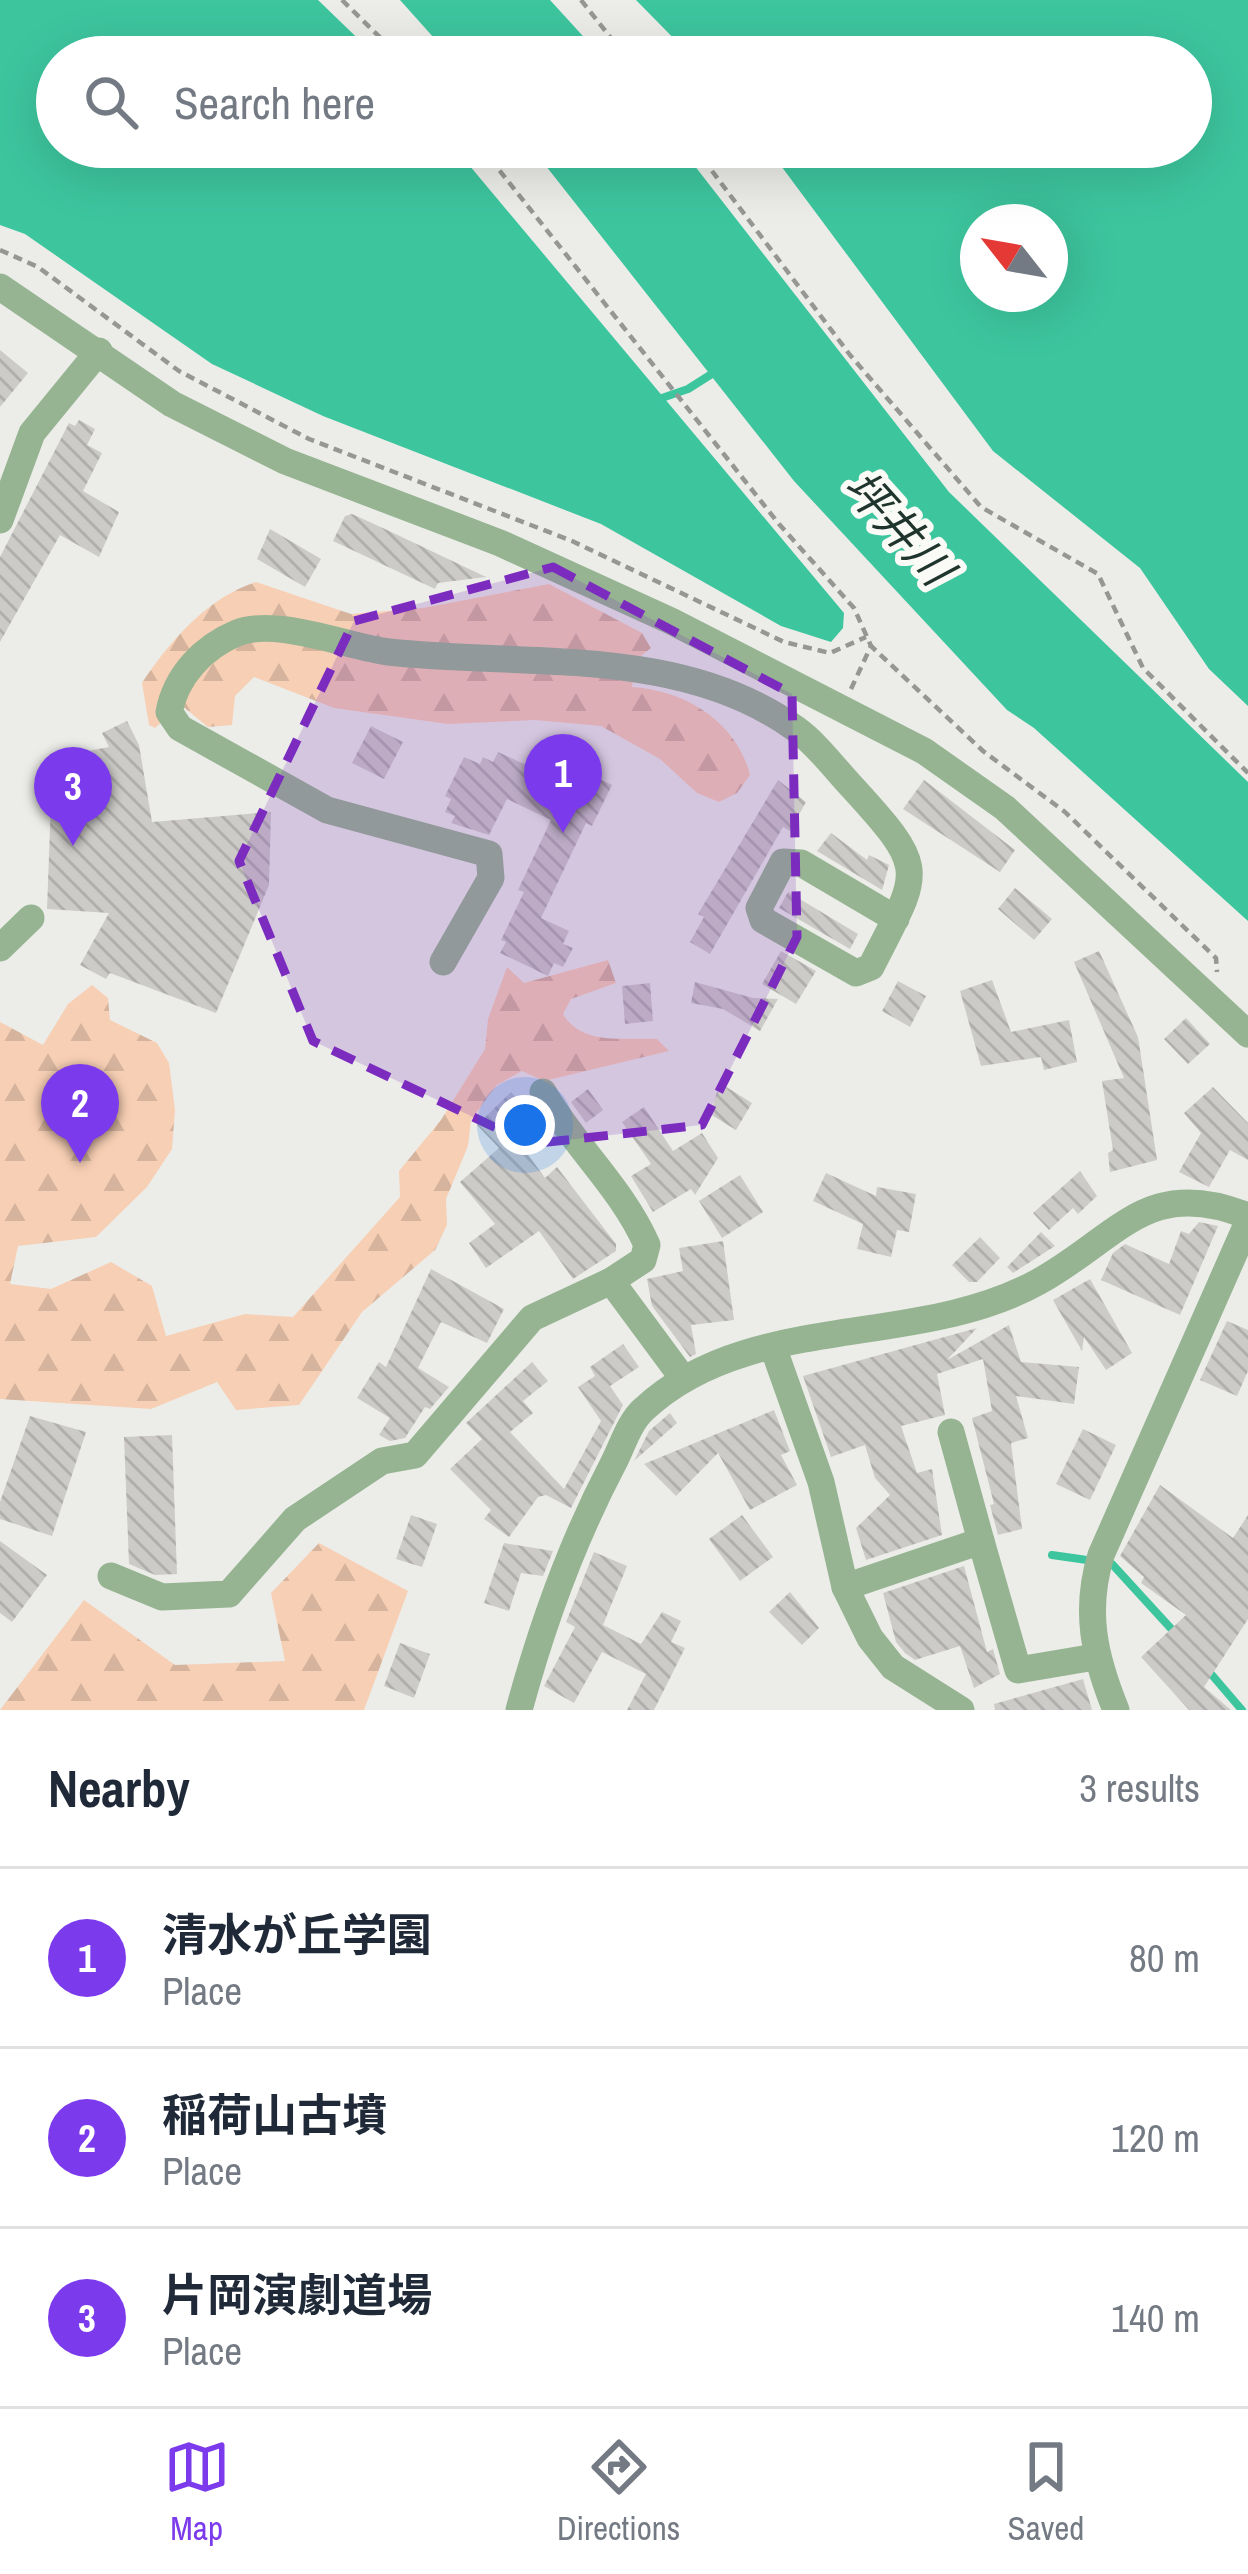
<!DOCTYPE html>
<html lang="en">
<head>
<meta charset="utf-8">
<style>
	body { margin:0; font-family:"Archivo Narrow","Noto Sans JP",sans-serif; background:#f2f2f3; color:#1f2937 }
	.compass { position:absolute; left:960px; top:204px; width:108px; height:108px; border-radius:50%; background:#fff; box-shadow:0 12px 48px #0002; rotate:301deg }
	.you { position:absolute; left:525px; top:1125px; width:42px; height:42px; margin:-30px; border:9px solid #fff; border-radius:50%; background:#1a73e8; box-shadow:0 0 0 18px #1a73e833 }
	.badge { display:grid; place-items:center; width:78px; height:78px; border-radius:50%; background:#7c3aed; color:#fff; font-size:39px; font-weight:700 }
	.pin { position:absolute; translate:-50% -99px; filter:drop-shadow(0 3px 6px #0008) }
	.pin::after { content:''; position:absolute; top:63px; width:42px; height:36px; background:inherit; clip-path:polygon(0 0,100% 0,50% 100%) }
	.list { margin:0; padding:0; list-style:none }
	h2 { display:flex; justify-content:space-between; align-items:center; height:156px; margin:0; padding:0 48px; font-size:51px }
	h2 small { font-size:39px; font-weight:400; color:#747a83 }
	.list li { display:grid; grid-template-columns:78px 1fr auto; gap:36px; align-items:center; box-sizing:border-box; height:180px; padding:0 48px; border-top:3px solid #e0e1e3 }
	.list b { display:block; font-size:45px; white-space:nowrap }
	.list p { margin:0; font-size:39px; white-space:nowrap; color:#747a83 }
	.list em { font-size:39px; font-style:normal; color:#747a83 }
	.icon { flex:none; width:66px; height:66px; fill:none; stroke:currentColor; stroke-width:2; stroke-linecap:round; stroke-linejoin:round }
	.map { position:relative; flex:none; width:1248px; height:1710px; overflow:hidden }
	.search { position:absolute; background:#fff; box-shadow:0 12px 48px #0002; left:36px; right:36px; top:36px; height:132px; display:flex; align-items:center; gap:30px; box-sizing:border-box; padding:0 42px; border-radius:66px; color:#747a83; font-size:45px }
	.sheet { height:696px; background:#fff }
	nav { display:flex; justify-content:space-around; align-items:center; box-sizing:border-box; height:168px; border-top:3px solid #e0e1e3; background:#fff; font-size:33px; color:#747a83 }
	nav a { display:grid; justify-items:center; gap:6px }
	nav .on { color:#7c3aed }
	.map>svg:first-child { display:block }
	.forest { fill:url(#forest-firs) }
	.water { fill:#3dc59e; fill-rule:evenodd }
	.lines { fill:none; stroke-linecap:round; stroke-linejoin:round }
	.stream { stroke:#3dc59e; stroke-width:8 }
	.building { fill:url(#building-back-hatch) }
	.path { stroke:#969694; stroke-width:4.5; stroke-dasharray:9 6; stroke-linecap:butt }
	.minor { stroke:#96b492; stroke-width:27 }
	.marked { fill:#7b2cbf; fill-opacity:0.2; stroke:#7b2cbf; stroke-width:9; stroke-dasharray:24 15; stroke-linejoin:round }
	.labels { text-anchor:middle; dominant-baseline:central; stroke-width:12; stroke-linejoin:round; paint-order:stroke }
	.water-label { font-size:45px; font-style:italic; fill:#1e342c; stroke:#fafaf6 }
</style>
</head>
<body>
<div class="map">
<svg width="1248" height="1710" viewBox="0 0 1248 1710">
	<defs>
		<pattern id="forest-firs" width="22" height="20" patternUnits="userSpaceOnUse" patternTransform="scale(3)"><rect width="22" height="20" fill="#f7cfb4"/><path d="M5 1l3.5 6h-7zM16 11l3.5 6h-7z" fill="#d5b39c"/></pattern>
		<pattern id="building-back-hatch" width="6" height="6" patternUnits="userSpaceOnUse" patternTransform="scale(3)"><rect width="6" height="6" fill="#cdcbc8"/><path d="M-1 5l2 2M0 0l6 6M5-1l2 2" fill="none" stroke="#b1afad"/></pattern>
	</defs>
	<rect width="100%" height="100%" fill="#ecede9"/>
	<g class="forest">
		<path d="M256,582L351,614L423,608L549,584L642,633L651,648L636,660L632,687C685,690 737,722 750,775L737,793L719,802L697,793L660,759L601,726L535,720L448,724L334,708L254,677L235,696L232,725L208,727L181,705L155,728L149,725L142,683C169,642 208,597 256,582Z"/>
		<path d="M608,960L616,983L571,999L563,1014C582,1046 623,1037 657,1039L669,1051L544,1081L522,1071L497,1085L471,1120L468,1146L446,1199L447,1225L435,1250L362,1312L299,1405L236,1410L217,1382L151,1409L0,1399V1022L43,1045L68,1004L92,985L108,998L110,1020L157,1043L169,1063L175,1110L172,1149L147,1187L96,1237L18,1246L10,1284L51,1289L111,1262L152,1286L166,1336L245,1314L293,1317L400,1197L399,1171L441,1120L485,1049L488,1019L507,967L524,983Z"/>
		<polygon points="319,1543 408,1591 364,1710 0,1710 84,1600 175,1665 285,1661 271,1593"/>
	</g>
	<g class="water">
		<polygon points="0,0 318,0 377,57 57,57 57,147 454,147 844,613 843,628 831,642 781,626 601,524 323,416 212,364 25,234 0,225"/>
		<polygon points="400,0 550,0 602,57 451,57"/>
		<path d="M636,0H1248V706L1209,669L1140,568L993,451L767,147H1191V57H692ZM1050,222V294H978V222Z"/>
		<polygon points="531,147 680,147 949,492 1248,782 1248,921 1034,728 1007,710 794,481"/>
	</g>
	<g class="lines">
		<g class="stream">
			<polyline points="656,400 688,389 718,370"/>
			<polyline points="1052,1555 1087,1560"/>
			<polyline points="1112,1564 1176,1634"/>
			<polyline points="1206,1668 1242,1710"/>
		</g>
	</g>
	<g class="building">
		<polygon points="0,350 28,373 0,407"/>
		<polygon points="79,420 95,429 87,445 102,453 83,491 119,512 99,557 60,535 0,642 0,557 69,423 75,426"/>
		<polygon points="352,514 385,529 486,577 438,583 435,589 333,541 345,516"/>
		<polygon points="270,529 321,559 305,587 257,559"/>
		<polygon points="127,721 139,745 152,822 271,812 269,885 216,1013 110,973 106,979 80,965 109,913 47,909 51,802 38,800 43,777 88,786 82,752 109,747 102,733"/>
		<polygon points="371,726 403,742 384,779 352,763"/>
		<polygon points="498,752 574,787 582,770 612,785 592,826 586,823 541,918 569,931 563,944 573,948 563,967 554,963 548,976 500,953 506,942 501,940 524,892 518,890 551,820 507,799 489,835 451,823 455,816 445,812 451,799 445,796 464,757 480,764 483,757 493,762"/>
		<polygon points="778,780 806,802 790,831 783,827 710,954 690,942 704,917 698,914"/>
		<polygon points="924,780 1015,850 1000,872 903,809"/>
		<polygon points="831,833 867,860 869,855 889,865 882,890 817,851"/>
		<polygon points="1015,888 1052,919 1034,940 998,909"/>
		<polygon points="788,892 858,934 850,949 779,908"/>
		<polygon points="781,951 816,971 796,1004 762,984"/>
		<polygon points="1099,951 1138,1037 1157,1160 1110,1172 1108,1153 1113,1150 1102,1081 1124,1078 1074,962"/>
		<polygon points="992,980 1011,1032 1069,1020 1077,1062 1044,1070 1041,1057 981,1066 960,991"/>
		<polygon points="898,981 926,996 910,1027 882,1011"/>
		<polygon points="695,982 753,998 778,999 760,1031 723,1009 691,1003"/>
		<polygon points="650,983 653,1021 625,1024 622,986"/>
		<polygon points="1186,1018 1210,1044 1188,1064 1164,1039"/>
		<polygon points="720,1083 752,1103 736,1130 710,1114"/>
		<polygon points="1213,1087 1248,1123 1248,1160 1230,1150 1209,1187 1179,1172 1201,1133 1184,1113"/>
		<polygon points="588,1089 603,1110 586,1123 571,1102"/>
		<polygon points="511,1092 536,1118 516,1138 545,1178 557,1167 616,1244 616,1251 573,1279 539,1231 486,1268 469,1243 495,1224 460,1182 499,1148 477,1125"/>
		<polygon points="644,1107 673,1151 702,1133 718,1158 695,1195 691,1189 653,1212 631,1176 651,1164 622,1122"/>
		<polygon points="1080,1171 1097,1196 1078,1214 1073,1208 1049,1230 1033,1213"/>
		<polygon points="826,1173 876,1196 877,1187 916,1194 909,1232 897,1230 891,1257 857,1249 863,1224 813,1201"/>
		<polygon points="740,1175 763,1212 722,1238 699,1201"/>
		<polygon points="1199,1222 1218,1226 1180,1315 1101,1280 1113,1253 1125,1244 1169,1264 1181,1231 1189,1234"/>
		<polygon points="1041,1232 1055,1246 1013,1273 1007,1267"/>
		<polygon points="980,1237 1000,1258 977,1282 969,1282 952,1265"/>
		<polygon points="723,1241 734,1320 691,1325 696,1354 690,1357 652,1306 647,1279 683,1271 679,1248"/>
		<polygon points="431,1269 504,1309 487,1343 441,1322 418,1368 449,1387 430,1409 425,1407 405,1438 390,1441 379,1435 390,1418 357,1398 379,1362 386,1367"/>
		<polygon points="1090,1279 1132,1353 1106,1370 1084,1337 1082,1351 1053,1300"/>
		<polygon points="1227,1321 1248,1330 1248,1371 1237,1396 1200,1380"/>
		<polygon points="1009,1325 1021,1362 1079,1367 1074,1404 1016,1396 1028,1438 1011,1443 1022,1529 998,1535 990,1505 994,1504 972,1418 992,1411 983,1359 937,1374 945,1415 901,1426 917,1473 932,1469 942,1535 866,1560 856,1528 890,1495 875,1478 865,1445 831,1457 803,1376 977,1328 947,1360"/>
		<polygon points="623,1344 639,1367 610,1386 623,1405 571,1508 546,1495 538,1497 509,1537 484,1519 491,1510 450,1469 482,1439 466,1423 532,1362 548,1381 523,1401 533,1413 510,1432 564,1489 601,1421 578,1387 595,1376 590,1367"/>
		<polygon points="774,1410 790,1451 781,1455 797,1485 750,1510 718,1453 676,1496 644,1464"/>
		<polygon points="670,1413 677,1423 634,1461 649,1431"/>
		<polygon points="30,1416 86,1432 52,1536 0,1519 0,1502"/>
		<polygon points="1083,1429 1116,1445 1090,1500 1056,1484"/>
		<polygon points="172,1435 177,1574 155,1575 129,1564 124,1437"/>
		<polygon points="1160,1485 1233,1538 1248,1515 1248,1619 1204,1687 1231,1710 1189,1710 1141,1657 1186,1615 1141,1583 1144,1577 1120,1556"/>
		<polygon points="411,1515 437,1524 422,1567 396,1559"/>
		<polygon points="742,1515 773,1557 740,1581 709,1539"/>
		<polygon points="0,1541 47,1575 12,1622 0,1613"/>
		<polygon points="504,1543 553,1551 543,1576 521,1573 509,1611 484,1603"/>
		<polygon points="594,1552 627,1566 603,1625 641,1644 662,1612 681,1621 671,1642 685,1648 654,1710 627,1710 646,1674 602,1652 574,1703 544,1686 575,1627 566,1622"/>
		<polygon points="964,1566 987,1652 993,1649 1000,1674 974,1688 960,1646 915,1660 905,1653 896,1642 883,1593"/>
		<polygon points="790,1592 819,1628 802,1645 769,1612"/>
		<polygon points="400,1643 430,1654 414,1698 384,1686"/>
		<polygon points="1083,1679 1092,1710 995,1710 994,1704"/>
	</g>
	<g class="lines">
		<g class="path">
			<polyline points="342,0 400,57"/>
			<polyline points="581,0 626,57"/>
			<polyline points="481,147 779,524 854,608 871,646"/>
			<polyline points="694,147 850,355 981,507 1098,574 1143,668 1248,773"/>
			<polyline points="0,250 38,267 179,371 309,439 572,541 784,642 830,653 866,637"/>
			<polyline points="851,689 871,646 983,751 1065,812 1216,958 1217,972"/>
		</g>
		<g class="minor">
			<polyline points="0,287 172,404 285,461 500,543 671,621 924,751 1005,808 1248,1034"/>
			<polyline points="0,520 32,433 99,351"/>
			<polyline points="0,948 31,918"/>
			<path d="M443,962L491,878L489,854L327,810L180,728L169,712C176,676 203,647 237,633C276,617 348,647 389,652C523,667 680,645 796,729C817,744 835,769 853,788C930,872 920,870 871,967L856,973L763,920L759,908L783,862L801,863L896,919"/>
			<path d="M543,1092C574,1146 622,1188 647,1245L643,1260L611,1281"/>
			<polyline points="773,1347 821,1482 845,1587 870,1638 893,1667 961,1710"/>
			<polyline points="951,1432 981,1541"/>
			<polyline points="111,1576 162,1597 229,1594 295,1519 382,1461 415,1455 532,1318 611,1281 682,1377"/>
			<polyline points="845,1587 981,1541 1018,1670 1095,1657"/>
			<path d="M519,1710C542,1625 572,1542 613,1464C622,1447 629,1422 644,1409C749,1311 917,1349 1038,1282C1118,1238 1147,1175 1248,1216"/>
			<path d="M1116,1710C1094,1656 1084,1611 1101,1555L1248,1222"/>
		</g>
	</g>
	<path class="marked" d="M553,567L792,694L797,937L702,1125L530,1144L313,1041L239,861L354,621Z"/>
	<g class="labels">
		<g class="water-label">
			<text transform="translate(899 527) rotate(48)">坪井川</text>
		</g>
	</g>
</svg>
<svg class="compass" viewBox="-18 -18 36 36"><path d="M0-13l5 13h-10z" fill="#e53935"/><path d="M0 13l5-13h-10z" fill="#747a83"/></svg>
<div class="you"></div>
<div class="pin badge" style="left:563px;top:833px">1</div>
<div class="pin badge" style="left:80px;top:1163px">2</div>
<div class="pin badge" style="left:73px;top:846px">3</div>
<div class="search"><svg class="icon" aria-label="search" viewBox="0 0 24 24"><circle cx="10" cy="10" r="6"/><path d="M15 15l6 6"/></svg>Search here</div>
</div>
<section class="sheet">
<h2>Nearby<small>3 results</small></h2>
<ul class="list">
<li><span class="badge">1</span><div><b>清水が丘学園</b><p>Place</p></div><em>80 m</em></li>
<li><span class="badge">2</span><div><b>稲荷山古墳</b><p>Place</p></div><em>120 m</em></li>
<li><span class="badge">3</span><div><b>片岡演劇道場</b><p>Place</p></div><em>140 m</em></li>
</ul>
</section>
<nav>
<a class="on"><svg class="icon" aria-label="map" viewBox="0 0 24 24"><path d="M3 6l6-2 6 2 6-2v14l-6 2-6-2-6 2zM9 4v14M15 6v14"/></svg>Map</a>
<a><svg class="icon" aria-label="directions" viewBox="0 0 24 24"><path d="M12 3l9 9-9 9-9-9zM9 14v-3h6M13 9l2 2-2 2"/></svg>Directions</a>
<a><svg class="icon" aria-label="saved" viewBox="0 0 24 24"><path d="M7 4h10v16l-5-4-5 4z"/></svg>Saved</a>
</nav>
</body>
</html>
